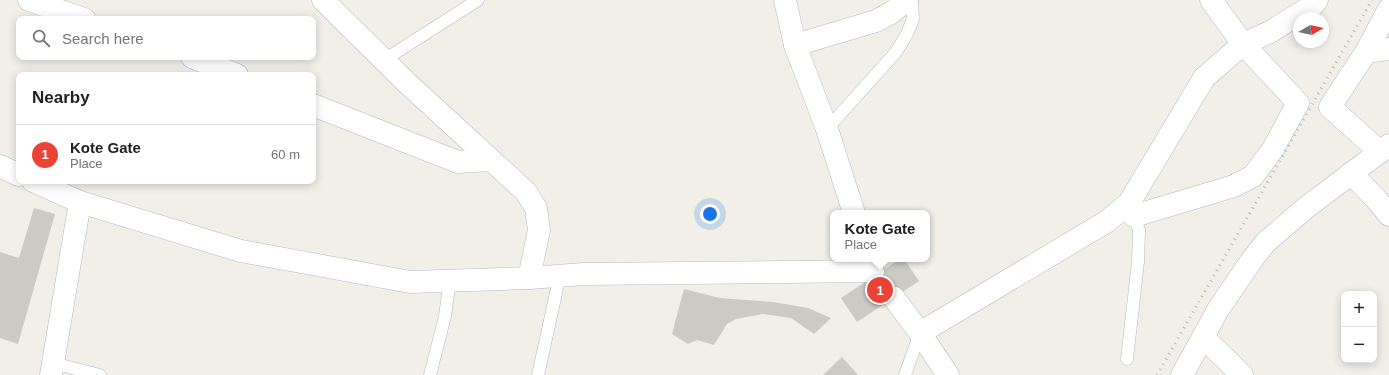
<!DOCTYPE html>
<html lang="en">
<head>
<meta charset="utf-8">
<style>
	body { margin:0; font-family:Helvetica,sans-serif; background:#f6f6f6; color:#202124 }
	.controls { position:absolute; right:12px; bottom:12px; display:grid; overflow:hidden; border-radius:8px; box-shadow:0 2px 10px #0003 }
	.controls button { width:36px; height:36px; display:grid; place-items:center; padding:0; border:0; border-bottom:1px solid #e0e0e0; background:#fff; color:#202124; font:20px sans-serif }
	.compass { position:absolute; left:1293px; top:12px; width:36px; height:36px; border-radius:50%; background:#fff; box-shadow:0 2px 10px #0003; rotate:81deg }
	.you { position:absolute; left:710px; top:214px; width:14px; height:14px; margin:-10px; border:3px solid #fff; border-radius:50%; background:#1a73e8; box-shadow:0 0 0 6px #1a73e833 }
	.badge { display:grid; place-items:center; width:26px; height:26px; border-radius:50%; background:#ea4335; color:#fff; font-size:13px; font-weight:700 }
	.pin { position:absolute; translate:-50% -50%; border:2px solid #fff; box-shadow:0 1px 4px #0006 }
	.popup { position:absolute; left:830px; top:210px; width:100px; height:52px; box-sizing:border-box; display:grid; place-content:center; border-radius:8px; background:#fff; filter:drop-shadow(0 1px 3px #0005); font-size:13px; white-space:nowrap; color:#757577 }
	.popup b { font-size:15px; color:#202124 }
	.popup::after { content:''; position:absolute; left:50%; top:100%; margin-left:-8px; border:8px solid transparent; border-top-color:#fff }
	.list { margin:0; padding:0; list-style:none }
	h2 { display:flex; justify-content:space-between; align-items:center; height:52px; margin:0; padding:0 16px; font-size:17px }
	h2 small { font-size:13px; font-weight:400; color:#757577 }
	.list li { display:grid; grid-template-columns:26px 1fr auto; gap:12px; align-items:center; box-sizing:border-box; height:60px; padding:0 16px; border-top:1px solid #e0e0e0 }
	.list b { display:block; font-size:15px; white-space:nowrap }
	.list p { margin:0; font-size:13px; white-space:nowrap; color:#757577 }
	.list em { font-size:13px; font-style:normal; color:#757577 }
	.icon { flex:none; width:22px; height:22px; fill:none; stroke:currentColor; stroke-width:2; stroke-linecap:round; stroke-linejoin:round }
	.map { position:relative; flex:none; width:1389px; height:375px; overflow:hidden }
	.search { position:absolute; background:#fff; box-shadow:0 2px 10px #0003; left:16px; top:16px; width:300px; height:44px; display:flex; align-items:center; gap:10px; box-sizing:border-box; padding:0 14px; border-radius:8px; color:#757577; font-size:15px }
	.panel { position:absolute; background:#fff; box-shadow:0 2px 10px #0003; left:16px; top:72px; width:300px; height:112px; border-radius:8px }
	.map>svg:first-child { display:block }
	.building { fill:#cccac5 }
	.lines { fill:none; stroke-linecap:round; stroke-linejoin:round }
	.secondary-tunnel { stroke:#ccccc8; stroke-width:22; stroke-dasharray:22 11; stroke-linecap:butt }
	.lane-casing { stroke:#b5b8bc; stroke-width:13 }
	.street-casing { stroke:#b5b8bc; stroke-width:23 }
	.secondary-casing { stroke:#b6babf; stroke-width:23 }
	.lane { stroke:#fff; stroke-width:12 }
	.street { stroke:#fff; stroke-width:22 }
	.secondary { stroke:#fff; stroke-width:22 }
	.rail { stroke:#b6b7b8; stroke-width:3; stroke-dasharray:1 5; stroke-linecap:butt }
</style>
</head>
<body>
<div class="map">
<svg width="1389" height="375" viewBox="0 0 1389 375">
	<rect width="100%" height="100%" fill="#f1efe8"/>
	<g class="building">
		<polygon points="34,208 55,214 18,344 0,338 0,252 19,258"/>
		<polygon points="900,259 904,259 919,281 857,322 841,298"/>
		<polygon points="684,289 720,298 773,302 808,308 831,318 814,334 791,318 763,314 736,319 727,324 714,345 697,340 688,344 672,334"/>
		<polygon points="842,357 858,375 823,375"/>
	</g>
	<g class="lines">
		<polyline class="secondary-tunnel" points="876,275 894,298"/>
		<g class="lane-casing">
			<g id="lane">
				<polyline points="384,60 478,0"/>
				<polyline points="827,129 896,52 907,34 913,19 912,0"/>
				<polyline points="1127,359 1138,262 1139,230 1134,216 1136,214 1135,213"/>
				<polyline points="53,363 100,375"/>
				<polyline points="430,375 445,316 450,280"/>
				<polyline points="538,375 560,275"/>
				<polyline points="905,375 920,333"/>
			</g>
		</g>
		<g class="street-casing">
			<g id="street">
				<polyline points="29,0 84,19"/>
				<polyline points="323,0 406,82 526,192 536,208 539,230 529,278"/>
				<polyline points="795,45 876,21 891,13 907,0"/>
				<polyline points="1366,52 1389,49"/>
				<polyline points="192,57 237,75"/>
				<polyline points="313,105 458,162 490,160"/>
				<polyline points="1380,152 1330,107 1366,52 1389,9"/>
				<polyline points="1351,173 1377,200 1389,215"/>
				<polyline points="1134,216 1234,186 1253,176 1273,149 1298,103 1243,44 1211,0"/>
				<polyline points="1203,337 1242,375"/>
				<polyline points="51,375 80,202"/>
				<polyline points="1182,375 1219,308 1254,257 1266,242 1307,207 1389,145"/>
			</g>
		</g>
		<g class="secondary-casing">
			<g id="secondary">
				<polyline points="785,0 795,45 827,129 854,213"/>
				<polyline points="0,166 19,175"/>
				<polyline points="33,181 80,202 241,251 410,282 529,278 584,274 873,271"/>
				<polyline points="894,298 920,333 948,375"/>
				<polyline points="920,333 1106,222 1129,203 1204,78 1243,44 1270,32 1313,5 1317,0"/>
			</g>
		</g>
		<use href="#lane" class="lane"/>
		<use href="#street" class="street"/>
		<use href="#secondary" class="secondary"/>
		<polyline class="rail" points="1157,375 1372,0"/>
	</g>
</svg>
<div class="controls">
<button>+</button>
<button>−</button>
</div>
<svg class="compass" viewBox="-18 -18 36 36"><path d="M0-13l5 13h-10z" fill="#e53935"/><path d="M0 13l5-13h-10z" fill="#757577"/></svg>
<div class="you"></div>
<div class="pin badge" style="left:880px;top:290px">1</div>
<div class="popup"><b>Kote Gate</b>Place</div>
<div class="search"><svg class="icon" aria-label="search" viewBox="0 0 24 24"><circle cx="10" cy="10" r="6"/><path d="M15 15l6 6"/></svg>Search here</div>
<section class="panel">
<h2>Nearby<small></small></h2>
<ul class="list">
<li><span class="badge">1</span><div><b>Kote Gate</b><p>Place</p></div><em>60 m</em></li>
</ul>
</section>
</div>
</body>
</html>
